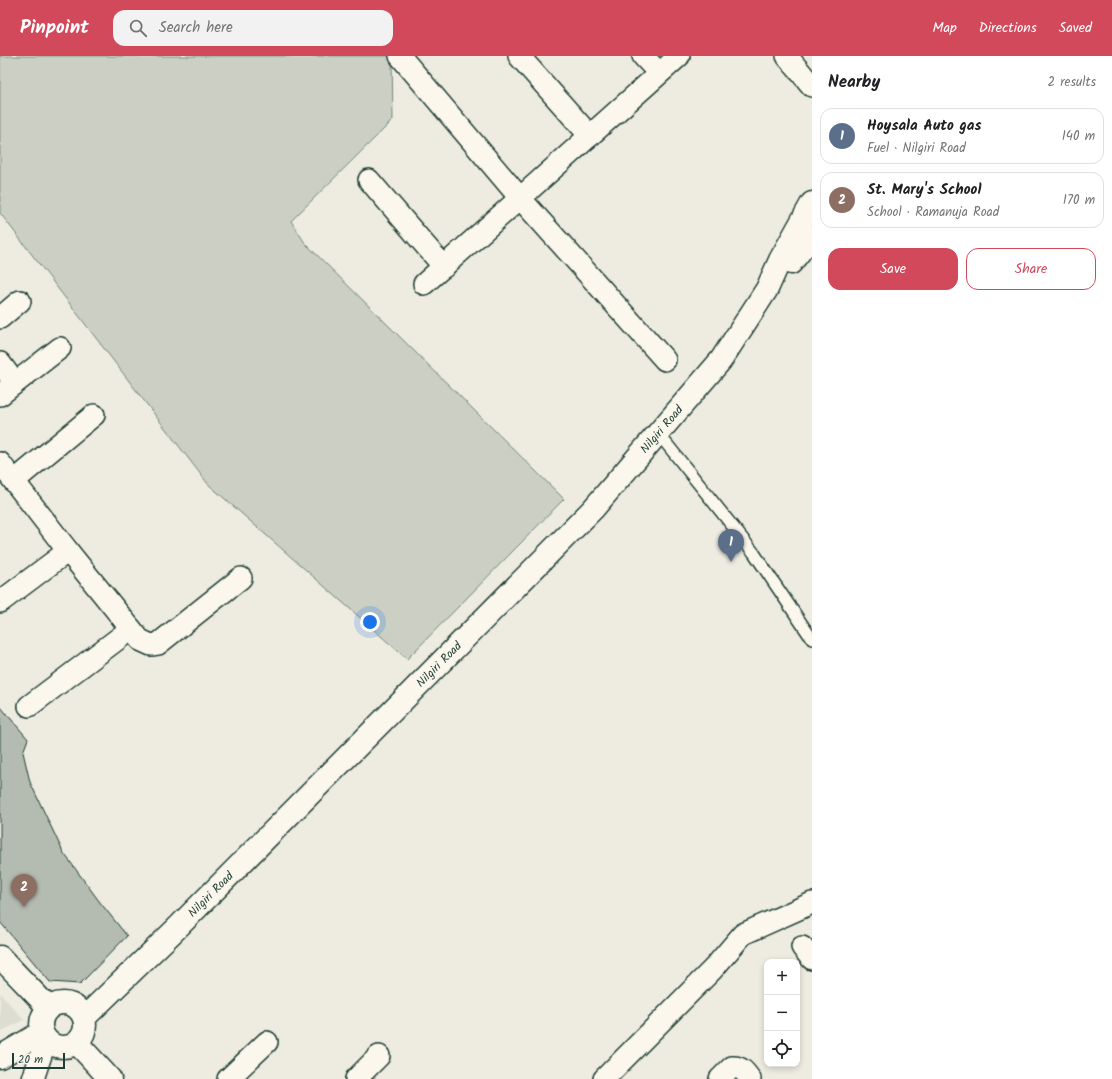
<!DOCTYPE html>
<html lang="en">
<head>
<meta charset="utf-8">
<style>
	body { margin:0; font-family:Kalam,sans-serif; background:#f2f2f2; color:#202124 }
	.controls { position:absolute; right:12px; bottom:12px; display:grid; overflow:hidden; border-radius:8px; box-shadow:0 2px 6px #0003 }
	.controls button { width:36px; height:36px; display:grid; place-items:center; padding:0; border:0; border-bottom:1px solid #e0e0e0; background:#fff; color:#202124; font:20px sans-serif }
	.scale { position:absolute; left:12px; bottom:10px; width:53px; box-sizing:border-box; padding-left:4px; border:2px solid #1f3d34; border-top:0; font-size:11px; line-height:14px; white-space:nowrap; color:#1f3d34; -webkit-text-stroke:3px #fbf7ec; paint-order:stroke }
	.you { position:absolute; left:370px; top:566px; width:14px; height:14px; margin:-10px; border:3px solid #fff; border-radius:50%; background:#1a73e8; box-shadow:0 0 0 6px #1a73e833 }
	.badge { display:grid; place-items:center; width:26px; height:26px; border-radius:50%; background:#d1495b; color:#fff; font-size:13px; font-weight:700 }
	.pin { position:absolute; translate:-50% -33px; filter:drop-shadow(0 1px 2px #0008) }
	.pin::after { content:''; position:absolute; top:21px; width:14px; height:12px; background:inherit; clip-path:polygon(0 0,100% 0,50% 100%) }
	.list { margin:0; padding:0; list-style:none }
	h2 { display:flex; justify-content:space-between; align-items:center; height:52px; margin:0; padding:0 16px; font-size:17px }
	h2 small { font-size:13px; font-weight:400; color:#757577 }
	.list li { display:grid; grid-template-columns:26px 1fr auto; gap:12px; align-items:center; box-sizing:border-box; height:56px; margin:0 8px 8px; padding:0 8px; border:1px solid #e0e0e0; border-radius:12px }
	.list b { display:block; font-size:15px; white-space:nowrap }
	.list p { margin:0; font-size:13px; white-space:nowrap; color:#757577 }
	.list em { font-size:13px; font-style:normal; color:#757577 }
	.actions { display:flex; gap:8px; padding:12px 16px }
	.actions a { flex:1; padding:9px 0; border:1px solid #d1495b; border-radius:12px; text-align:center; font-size:14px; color:#d1495b }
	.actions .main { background:#d1495b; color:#fff }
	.icon { flex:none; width:22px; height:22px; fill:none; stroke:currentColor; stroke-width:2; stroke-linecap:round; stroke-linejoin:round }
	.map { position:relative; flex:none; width:812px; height:1023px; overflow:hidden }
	header { display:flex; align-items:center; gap:24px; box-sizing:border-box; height:56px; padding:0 20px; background:#d1495b; color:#fff }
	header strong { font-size:19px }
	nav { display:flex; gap:22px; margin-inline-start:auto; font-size:14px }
	.search { width:280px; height:36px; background:#f2f2f2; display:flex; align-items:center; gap:10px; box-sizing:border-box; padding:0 14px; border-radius:12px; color:#757577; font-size:15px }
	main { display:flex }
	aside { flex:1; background:#fff }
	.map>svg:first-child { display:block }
	.built { fill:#ddddd2 }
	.green { fill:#cbcfc4; stroke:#75867c }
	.building { fill:#b4bbb0; stroke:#1f3d34 }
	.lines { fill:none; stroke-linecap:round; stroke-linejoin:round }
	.lane-casing { stroke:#1f3d34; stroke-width:14 }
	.street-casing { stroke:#1f3d34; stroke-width:24 }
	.secondary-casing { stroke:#1f3d34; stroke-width:25 }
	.lane { stroke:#fbf7ec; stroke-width:11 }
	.street { stroke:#fbf7ec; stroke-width:21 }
	.secondary { stroke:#fbf7ec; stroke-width:22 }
	.labels { text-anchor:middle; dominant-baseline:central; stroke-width:4; stroke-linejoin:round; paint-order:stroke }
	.street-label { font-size:12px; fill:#1f3d34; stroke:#fbf7ec }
</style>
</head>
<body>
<header>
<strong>Pinpoint</strong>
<div class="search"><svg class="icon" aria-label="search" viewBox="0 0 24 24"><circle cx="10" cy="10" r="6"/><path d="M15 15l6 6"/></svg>Search here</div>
<nav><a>Map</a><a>Directions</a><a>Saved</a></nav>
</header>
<main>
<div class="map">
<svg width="812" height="1023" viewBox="0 0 812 1023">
	<rect width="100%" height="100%" fill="#eeece1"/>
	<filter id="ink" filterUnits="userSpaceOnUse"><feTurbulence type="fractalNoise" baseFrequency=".025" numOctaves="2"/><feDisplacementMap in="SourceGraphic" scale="8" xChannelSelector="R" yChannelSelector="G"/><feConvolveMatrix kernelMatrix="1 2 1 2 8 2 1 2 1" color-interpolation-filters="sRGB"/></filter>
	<g filter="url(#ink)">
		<polygon class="built" points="0,937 24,964 0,976"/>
		<polygon class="green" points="0,0 392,0 393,64 291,165 305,187 564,443 407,603 208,428 0,157"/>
		<polygon class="building" points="0,650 28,683 23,696 30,726 63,796 99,845 127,880 80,928 50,926 0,866"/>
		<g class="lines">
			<g class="lane-casing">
				<polyline id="lane" points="658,377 754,497 812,583"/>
			</g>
			<g class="street-casing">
				<g id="street">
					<polyline points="400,0 520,142 665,304"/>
					<polyline points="519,0 590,80"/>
					<polyline points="643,0 659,17"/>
					<polyline points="787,0 812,30"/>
					<polyline points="369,124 444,211"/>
					<polyline points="424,228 679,0"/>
					<polyline points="0,262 20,245"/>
					<polyline points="0,307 15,327"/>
					<polyline points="0,339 60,292"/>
					<polyline points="0,407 68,495 140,584 151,589 158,588 241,522"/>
					<polyline points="14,425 94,359"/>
					<polyline points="0,546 68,495"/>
					<polyline points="29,650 131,573"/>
					<polyline points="802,891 812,903"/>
					<polyline points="33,1023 46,984"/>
					<polyline points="228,1023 267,986"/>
					<polyline points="356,1023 379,1000"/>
					<polyline points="604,1023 713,913 743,878 812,847"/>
					<path d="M720,1023L732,1011C741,1010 745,1016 750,1023"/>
				</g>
			</g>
			<g class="secondary-casing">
				<g id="secondary">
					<polyline points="791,207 812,180"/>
					<polyline points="0,901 45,948 52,950"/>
					<circle cx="63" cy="969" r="22"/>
					<path id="s1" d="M84,962L176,873L593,453L721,304L767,233L780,204L812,147"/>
					<polyline points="77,987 110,1023"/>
					<polyline points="0,1001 42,976"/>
				</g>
			</g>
			<use href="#lane" class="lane"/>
			<use href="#street" class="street"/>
			<use href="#secondary" class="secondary"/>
		</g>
	</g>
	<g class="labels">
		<g class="street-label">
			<text stroke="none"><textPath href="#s1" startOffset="825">Nilgiri Road</textPath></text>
			<text stroke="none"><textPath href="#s1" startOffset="501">Nilgiri Road</textPath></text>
			<text stroke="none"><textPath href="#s1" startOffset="177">Nilgiri Road</textPath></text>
		</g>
	</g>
</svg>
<div class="controls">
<button>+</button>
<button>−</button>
<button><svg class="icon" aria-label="locate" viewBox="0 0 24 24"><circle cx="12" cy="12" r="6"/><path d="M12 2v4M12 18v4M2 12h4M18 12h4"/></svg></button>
</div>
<div class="scale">20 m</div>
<div class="you"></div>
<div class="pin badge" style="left:731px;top:506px;background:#5c6f8a">1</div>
<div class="pin badge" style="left:24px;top:851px;background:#8d6e63">2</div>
</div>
<aside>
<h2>Nearby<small>2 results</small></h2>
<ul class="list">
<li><span class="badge" style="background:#5c6f8a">1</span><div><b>Hoysala Auto gas</b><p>Fuel · Nilgiri Road</p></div><em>140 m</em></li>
<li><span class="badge" style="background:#8d6e63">2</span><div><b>St. Mary's School</b><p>School · Ramanuja Road</p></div><em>170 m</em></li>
</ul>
<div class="actions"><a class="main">Save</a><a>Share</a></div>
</aside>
</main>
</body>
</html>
